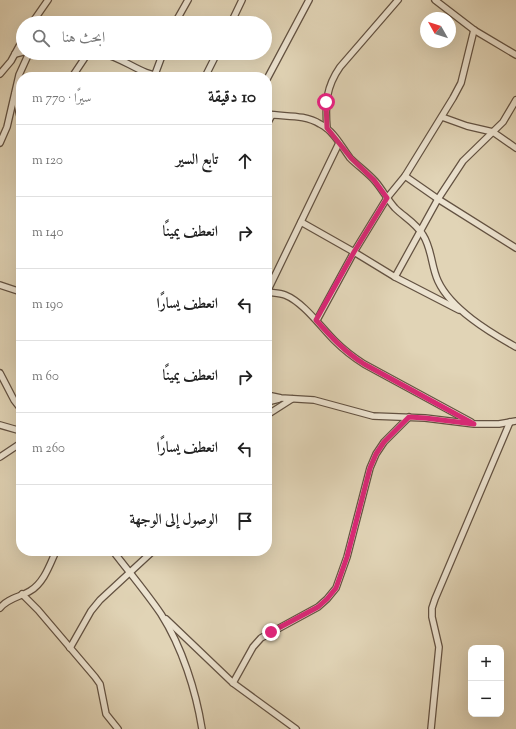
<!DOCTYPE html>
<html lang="ar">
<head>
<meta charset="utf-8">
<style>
	body { margin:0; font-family:"Sorts Mill Goudy",Amiri,serif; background:#f6f6f6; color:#222; direction:rtl }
	.controls { position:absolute; right:12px; bottom:12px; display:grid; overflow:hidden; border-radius:8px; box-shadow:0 4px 16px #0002 }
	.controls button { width:36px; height:36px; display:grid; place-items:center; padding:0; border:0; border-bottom:1px solid #e0e0e0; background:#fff; color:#222; font:20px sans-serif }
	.compass { position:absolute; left:420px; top:12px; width:36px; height:36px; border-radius:50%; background:#fff; box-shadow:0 4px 16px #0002; rotate:309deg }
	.stop { position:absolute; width:12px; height:12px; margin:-9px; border:3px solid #db2777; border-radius:50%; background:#fff }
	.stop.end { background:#db2777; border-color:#fff; box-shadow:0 1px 4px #0008 }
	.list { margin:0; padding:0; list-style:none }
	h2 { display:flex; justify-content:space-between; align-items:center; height:52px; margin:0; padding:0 16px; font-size:17px }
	h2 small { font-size:13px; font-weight:400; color:#767676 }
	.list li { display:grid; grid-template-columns:26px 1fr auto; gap:12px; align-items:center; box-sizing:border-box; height:72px; padding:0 16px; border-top:1px solid #e0e0e0 }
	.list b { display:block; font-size:15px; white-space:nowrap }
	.list em { font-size:13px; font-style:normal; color:#767676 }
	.icon { flex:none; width:22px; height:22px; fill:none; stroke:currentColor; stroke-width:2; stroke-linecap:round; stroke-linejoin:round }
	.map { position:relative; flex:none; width:516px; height:729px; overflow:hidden; direction:ltr }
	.search { position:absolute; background:#fff; box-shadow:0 4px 16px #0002; left:16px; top:16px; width:256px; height:44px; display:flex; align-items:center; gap:10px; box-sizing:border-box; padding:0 14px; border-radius:22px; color:#767676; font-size:15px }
	.panel { position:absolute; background:#fff; box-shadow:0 4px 16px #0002; left:16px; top:72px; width:256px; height:484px; border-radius:16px; direction:rtl }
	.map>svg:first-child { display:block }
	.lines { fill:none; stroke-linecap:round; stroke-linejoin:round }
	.street-casing { stroke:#635242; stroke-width:8 }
	.street { stroke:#ece3d0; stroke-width:5.5 }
	.route { stroke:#db2777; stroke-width:5 }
</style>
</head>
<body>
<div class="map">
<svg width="516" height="729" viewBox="0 0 516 729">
	<rect width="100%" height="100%" fill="#e1d4b6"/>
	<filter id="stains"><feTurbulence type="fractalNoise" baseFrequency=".005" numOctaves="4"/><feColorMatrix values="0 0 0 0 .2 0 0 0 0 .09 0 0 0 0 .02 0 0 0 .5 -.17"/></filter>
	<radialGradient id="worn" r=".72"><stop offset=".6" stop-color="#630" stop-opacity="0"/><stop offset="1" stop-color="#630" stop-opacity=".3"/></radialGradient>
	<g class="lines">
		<g class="street-casing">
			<g id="street">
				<polyline points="435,0 474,30 516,55"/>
				<polyline points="32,23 48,0"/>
				<polyline points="175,23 188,0"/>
				<polyline points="231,23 242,0"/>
				<path d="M102,53C126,59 140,75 165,77"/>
				<polyline points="15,54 23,52"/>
				<polyline points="0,74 11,61 23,39"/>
				<polyline points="72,77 88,53"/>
				<polyline points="154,77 163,53"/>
				<polyline points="205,77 217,53"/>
				<polyline points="267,79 309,0"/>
				<polyline points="15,94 21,121"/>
				<path d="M267,114C285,117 304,114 320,124C334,131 341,146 350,158C358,166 367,172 375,181C382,189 387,199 395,208C404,217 416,223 423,235C432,249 431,266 438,281C451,309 489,332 516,347"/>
				<polyline points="442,117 467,126 493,132 516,148"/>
				<polyline points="267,124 272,115"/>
				<path d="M327,128C325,104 326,87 340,67L398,0"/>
				<polyline points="0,143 7,127 19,75 29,53"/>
				<polyline points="405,176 438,199 516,248"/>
				<polyline points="301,222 354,252 395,277 459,310"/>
				<polyline points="395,277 438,199 463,161 503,122 516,100"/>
				<polyline points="0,285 21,292"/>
				<path d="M267,292C273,293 280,293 285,295C303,302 321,327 335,341C344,350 353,357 364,364L471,422"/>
				<polyline points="267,292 339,143"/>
				<polyline points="317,320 354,252 387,198 405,176 453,98 461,83 474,30"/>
				<polyline points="0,373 14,400 21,409"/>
				<polyline points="267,395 281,398 314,400 373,416 425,418 474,424 499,424 516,421"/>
				<polyline points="267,402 279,399"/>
				<polyline points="267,415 292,399"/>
				<polyline points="0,425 21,431"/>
				<polyline points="0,457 21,443"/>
				<path d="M113,551C129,572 146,592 161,614C182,647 196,691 202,729"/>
				<polyline points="22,594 38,610 95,677 100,684 106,714 118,729"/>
				<path d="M0,608C8,598 20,597 30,591C44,583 50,564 56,551"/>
				<polyline points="166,619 233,683 296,729"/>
				<polyline points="70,648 91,611 100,600 153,551"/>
				<polyline points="233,683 253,647 261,638 318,607 327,599 336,588 347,557 370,468 376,454 384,442 409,417"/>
				<polyline points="431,729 439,647 432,617 432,608 435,599 510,422"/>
			</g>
		</g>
		<use href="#street" class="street"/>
	</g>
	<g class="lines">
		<path class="route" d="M271,632L318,607L327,599L336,588L347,557L370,468L376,454L384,442L409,417L425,418L474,424L364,364C345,352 331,337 316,320L354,252L387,198L374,180L351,158L327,128L326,102"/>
	</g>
	<rect width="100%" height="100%" filter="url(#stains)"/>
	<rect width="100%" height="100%" fill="url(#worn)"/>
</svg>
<div class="controls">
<button>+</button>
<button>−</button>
</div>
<svg class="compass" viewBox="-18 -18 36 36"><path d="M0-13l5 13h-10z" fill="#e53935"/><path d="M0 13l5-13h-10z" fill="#767676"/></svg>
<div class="stop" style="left:326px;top:102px"></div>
<div class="stop end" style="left:271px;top:632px"></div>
<div class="search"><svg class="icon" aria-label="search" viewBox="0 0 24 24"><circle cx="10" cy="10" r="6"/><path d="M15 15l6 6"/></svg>ابحث هنا</div>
<section class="panel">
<h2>10 دقيقة<small>سيرًا · 770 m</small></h2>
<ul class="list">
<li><svg class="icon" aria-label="ahead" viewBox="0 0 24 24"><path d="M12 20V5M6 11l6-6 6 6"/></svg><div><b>تابع السير</b></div><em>120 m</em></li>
<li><svg class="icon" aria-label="right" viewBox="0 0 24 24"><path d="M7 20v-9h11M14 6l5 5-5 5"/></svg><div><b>انعطف يمينًا</b></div><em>140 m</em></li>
<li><svg class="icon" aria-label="left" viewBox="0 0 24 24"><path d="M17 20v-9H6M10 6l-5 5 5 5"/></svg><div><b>انعطف يسارًا</b></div><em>190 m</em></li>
<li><svg class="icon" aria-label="right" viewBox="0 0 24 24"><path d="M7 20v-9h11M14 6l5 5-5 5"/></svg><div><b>انعطف يمينًا</b></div><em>60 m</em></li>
<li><svg class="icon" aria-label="left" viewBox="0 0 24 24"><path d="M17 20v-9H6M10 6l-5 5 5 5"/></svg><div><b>انعطف يسارًا</b></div><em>260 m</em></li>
<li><svg class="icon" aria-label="arrive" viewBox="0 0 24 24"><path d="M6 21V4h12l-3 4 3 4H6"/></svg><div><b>الوصول إلى الوجهة</b></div></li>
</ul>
</section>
</div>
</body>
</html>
